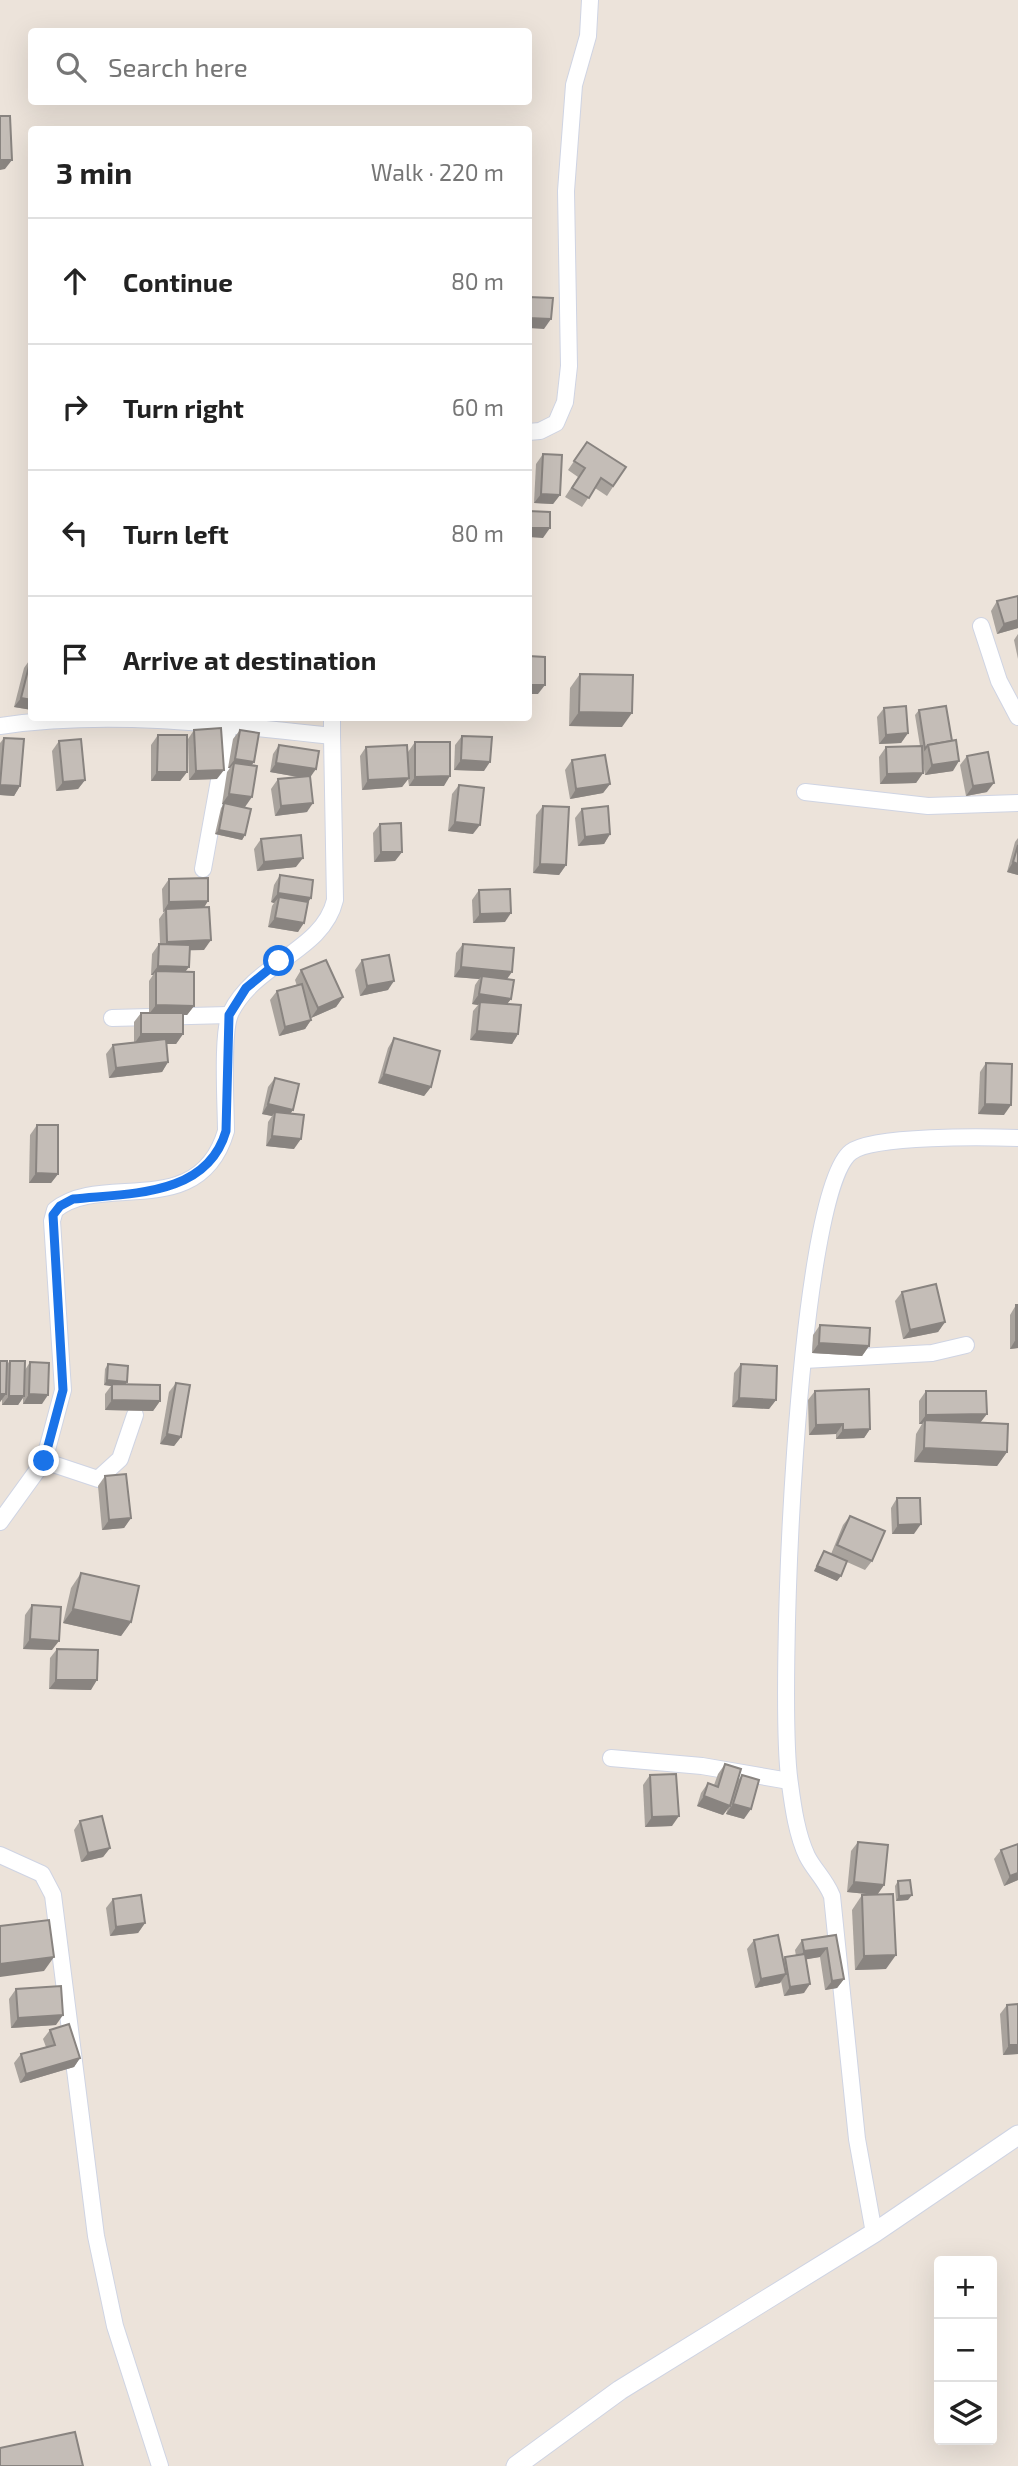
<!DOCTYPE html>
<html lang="en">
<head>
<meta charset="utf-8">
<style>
	body { margin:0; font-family:"Exo 2",sans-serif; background:#f2f2f2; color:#222 }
	.controls { position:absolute; right:21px; bottom:21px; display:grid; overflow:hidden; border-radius:7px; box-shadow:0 7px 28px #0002 }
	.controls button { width:63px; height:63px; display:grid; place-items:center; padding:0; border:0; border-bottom:2px solid #e0e0e0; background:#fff; color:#222; font:35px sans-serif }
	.stop { position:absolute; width:21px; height:21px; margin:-16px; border:5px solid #1a73e8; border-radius:50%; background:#fff }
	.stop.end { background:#1a73e8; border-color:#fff; box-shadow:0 2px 7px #0008 }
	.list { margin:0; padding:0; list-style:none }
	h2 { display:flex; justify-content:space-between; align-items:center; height:91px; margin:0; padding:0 28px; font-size:30px }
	h2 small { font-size:23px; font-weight:400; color:#767676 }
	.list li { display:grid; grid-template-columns:46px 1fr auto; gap:21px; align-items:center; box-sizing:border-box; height:126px; padding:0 28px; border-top:2px solid #e0e0e0 }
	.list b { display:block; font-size:26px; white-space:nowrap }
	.list em { font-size:23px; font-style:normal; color:#767676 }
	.icon { flex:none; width:38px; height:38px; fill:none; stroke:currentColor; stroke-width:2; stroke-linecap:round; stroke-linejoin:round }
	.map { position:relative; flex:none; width:1018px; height:2466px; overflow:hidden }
	.search { position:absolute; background:#fff; box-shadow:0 7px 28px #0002; left:28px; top:28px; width:504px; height:77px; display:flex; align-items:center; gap:18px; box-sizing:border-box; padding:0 24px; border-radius:7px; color:#767676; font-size:26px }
	.panel { position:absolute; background:#fff; box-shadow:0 7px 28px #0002; left:28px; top:126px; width:504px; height:595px; border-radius:7px }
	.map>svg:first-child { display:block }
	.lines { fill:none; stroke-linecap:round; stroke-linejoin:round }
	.minor-casing { stroke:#cfd4e3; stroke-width:18 }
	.tertiary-casing { stroke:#cfd4e3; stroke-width:21 }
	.minor { stroke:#fff; stroke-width:16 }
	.tertiary { stroke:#fff; stroke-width:19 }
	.wall { fill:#a9a39d }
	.shaded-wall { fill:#898480 }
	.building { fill:#c4bdb7; stroke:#898480; stroke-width:2 }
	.route { stroke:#1a73e8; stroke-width:9 }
</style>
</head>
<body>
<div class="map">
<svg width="1018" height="2466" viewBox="0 0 1018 2466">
	<rect width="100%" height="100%" fill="#ece3da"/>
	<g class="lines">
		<g class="minor-casing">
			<g id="minor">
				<polyline points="528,432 540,431 556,423 565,402 569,366 566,191 574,85 588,36 590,0"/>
				<polyline points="981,626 999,681 1018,717"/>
				<polyline points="332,718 332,736"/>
				<path d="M0,726C110,710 223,724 332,736L335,900C323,951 256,962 231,1012C221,1031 226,1106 226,1131C199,1223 102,1171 55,1210L52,1221L63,1390L44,1461L0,1522"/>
				<polyline points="805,792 928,806 1018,803"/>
				<polyline points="203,869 229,725"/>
				<polyline points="112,1018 229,1015"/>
				<polyline points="804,1360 932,1353 966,1345"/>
				<polyline points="44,1461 98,1479 120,1459 135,1415"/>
				<polyline points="611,1758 702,1766 789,1781"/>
				<polyline points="0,1855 42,1874 53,1895 96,2236 115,2326 160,2466"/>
				<path d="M874,2233L857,2139L832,1896C825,1879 814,1870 807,1856C797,1835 793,1807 790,1784C777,1703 796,1193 851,1152C873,1135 986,1137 1018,1138"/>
			</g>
		</g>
		<g class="tertiary-casing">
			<polyline id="tertiary" points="516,2466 620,2390 874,2233 1018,2135"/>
		</g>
		<use href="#minor" class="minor"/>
		<use href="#tertiary" class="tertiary"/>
	</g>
	<g class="wall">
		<polygon points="587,442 626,467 607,496 595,488 582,507 565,497 578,477 568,470"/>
		<polygon points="543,454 560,495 553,504 534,503 536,464"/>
		<polygon points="997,601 1018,628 997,634 991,611"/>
		<polygon points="1018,634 1018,659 1014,640"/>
		<polygon points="31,658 32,710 14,707 24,668"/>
		<polygon points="580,674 622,727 569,726 570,688"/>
		<polygon points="884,708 908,733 901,743 879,744 877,717"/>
		<polygon points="919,710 953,771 925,775 922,758 923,773 916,783 880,784 879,757 886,747 920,746 915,715"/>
		<polygon points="194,730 217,779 189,780 188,739"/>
		<polygon points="240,730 252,765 245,807 231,805 245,835 242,840 215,834 221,808 224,804 222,804 227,772 230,768 228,768 233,739"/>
		<polygon points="158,735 187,772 180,781 151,781 151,745"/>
		<polygon points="462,736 484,771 454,770 455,745"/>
		<polygon points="4,738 20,786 14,796 0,795 0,743"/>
		<polygon points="59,741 85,780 78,789 56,791 52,751"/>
		<polygon points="415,742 444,786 409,786 408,779 402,787 362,790 360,756 366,747 408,752"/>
		<polygon points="279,745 310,777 307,812 275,816 271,789 278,779 299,777 270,772 273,754"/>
		<polygon points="967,756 987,792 966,796 960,765"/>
		<polygon points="572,760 610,784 603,793 570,799 565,770"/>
		<polygon points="459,785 473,834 448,831 452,794"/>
		<polygon points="543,806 566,865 559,875 533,873 536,815"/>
		<polygon points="582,809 610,834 604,844 578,846 575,818"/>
		<polygon points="380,824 402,852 395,861 374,862 373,833"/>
		<polygon points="1018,838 1018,875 1007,872 1015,842"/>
		<polygon points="261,839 296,867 257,871 254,849"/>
		<polygon points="280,875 311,898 308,902 298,932 268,927 272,906 274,903 271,902 274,885"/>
		<polygon points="169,879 204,908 204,950 189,950 185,972 194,1006 187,1015 183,1015 183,1034 176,1044 166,1044 168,1062 162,1072 109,1078 106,1054 113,1045 134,1042 134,1022 141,1013 149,1013 149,981 153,975 151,975 152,954 159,944 160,944 159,919 164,912 163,912 162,889"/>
		<polygon points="479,890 505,922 473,923 472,900"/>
		<polygon points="463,944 507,979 511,999 507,1004 518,1034 512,1044 470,1040 473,1011 478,1005 472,1004 475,985 479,979 454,977 456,953"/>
		<polygon points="362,960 388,990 360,996 355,970"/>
		<polygon points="301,970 343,997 336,1007 311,1018 311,1020 305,1029 279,1036 270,1000 277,991 297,986 295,980"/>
		<polygon points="394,1038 431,1087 424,1096 378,1083 388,1048"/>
		<polygon points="986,1063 1004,1115 978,1114 980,1072"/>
		<polygon points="275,1078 290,1114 294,1149 266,1146 268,1122 272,1116 262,1114 268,1087"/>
		<polygon points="37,1125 58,1174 51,1183 29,1183 30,1135"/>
		<polygon points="902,1292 945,1322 938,1332 903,1339 895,1301"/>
		<polygon points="1016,1305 1018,1348 1010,1349 1010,1315"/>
		<polygon points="820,1325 869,1346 862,1356 812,1353 813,1335"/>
		<polygon points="10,1361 25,1370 30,1362 42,1404 23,1404 23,1398 18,1405 2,1405 2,1399 0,1402 6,1365"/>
		<polygon points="108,1364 125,1384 160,1401 153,1411 105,1410 105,1394 111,1386 104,1385 105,1369"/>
		<polygon points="741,1364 776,1400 769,1409 732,1407 734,1373"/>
		<polygon points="176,1383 181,1437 174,1446 160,1444 169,1392"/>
		<polygon points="815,1391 870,1429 864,1438 836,1439 836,1434 809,1435 808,1400"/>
		<polygon points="926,1391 981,1422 1007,1452 997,1466 914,1462 916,1434 922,1424 919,1424 919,1401"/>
		<polygon points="105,1476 131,1518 124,1528 102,1530 98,1486"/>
		<polygon points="897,1498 914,1534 892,1534 891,1508"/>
		<polygon points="850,1516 872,1561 865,1570 847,1562 837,1581 814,1571 821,1556 824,1551 831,1554 843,1525"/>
		<polygon points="81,1573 131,1622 121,1636 63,1623 71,1588"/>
		<polygon points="32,1605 52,1650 23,1649 25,1615"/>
		<polygon points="57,1649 91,1690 49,1689 50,1658"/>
		<polygon points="725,1764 737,1782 742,1775 744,1819 726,1814 728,1808 723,1815 697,1806 701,1793 708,1783 714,1785 718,1774"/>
		<polygon points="650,1775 672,1826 645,1827 643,1785"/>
		<polygon points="80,1821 110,1848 103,1857 81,1862 74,1830"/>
		<polygon points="858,1842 884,1885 877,1895 847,1892 851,1851"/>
		<polygon points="1001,1850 1018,1880 1004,1886 994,1859"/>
		<polygon points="898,1881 908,1900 896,1901 895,1886"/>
		<polygon points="862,1895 886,1969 855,1970 852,1910"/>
		<polygon points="113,1899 145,1923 138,1933 110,1936 106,1908"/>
		<polygon points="836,1935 844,1979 837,1988 825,1990 820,1957 806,1959 804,1993 784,1996 781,1981 780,1983 755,1988 747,1949 754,1940 783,1960 785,1957 796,1956 795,1950 802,1940"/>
		<polygon points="16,1989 56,2025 11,2028 9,1999"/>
		<polygon points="1018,2004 1018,2054 1003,2055 1000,2014 1007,2005"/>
		<polygon points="50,2030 80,2058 74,2067 20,2083 14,2063 21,2054 46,2047 43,2039"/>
	</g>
	<g class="shaded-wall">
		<polygon points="0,160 12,160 5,169 0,170"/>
		<polygon points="528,318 551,319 544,329 528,328"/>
		<polygon points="541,494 560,495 553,504 534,503"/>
		<polygon points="528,528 550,528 543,538 528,537"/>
		<polygon points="1018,620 1018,628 997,634 1004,624"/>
		<polygon points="528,685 545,685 538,694 528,694"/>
		<polygon points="21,698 32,700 32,710 14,707"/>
		<polygon points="579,712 632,713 622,727 569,726"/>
		<polygon points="241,718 280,718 278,720"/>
		<polygon points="908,733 901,743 879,744 886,735"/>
		<polygon points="235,759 254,762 247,772 234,763 230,768 228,768"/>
		<polygon points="461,760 490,762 484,771 454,770"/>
		<polygon points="959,761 953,771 925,775 932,765"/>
		<polygon points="276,763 316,769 309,779 270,772"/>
		<polygon points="224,770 217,779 189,780 196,771"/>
		<polygon points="157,772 187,772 180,781 151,781"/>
		<polygon points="923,773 916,783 880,784 887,774"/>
		<polygon points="450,776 444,786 409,786 415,777"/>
		<polygon points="409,778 402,787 362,790 368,780"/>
		<polygon points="85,780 78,789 56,791 63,782"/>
		<polygon points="994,783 987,792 966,796 973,786"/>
		<polygon points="610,784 603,793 570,799 576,789"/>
		<polygon points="0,785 20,786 14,796 0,795"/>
		<polygon points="229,794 252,797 245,807 222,804"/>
		<polygon points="313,803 307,812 275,816 281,806"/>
		<polygon points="455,822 480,825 473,834 448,831"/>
		<polygon points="219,830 245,835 242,840 215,834"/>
		<polygon points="610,834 604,844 578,846 585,837"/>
		<polygon points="381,852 402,852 395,861 374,862"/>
		<polygon points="303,858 296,867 257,871 264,862"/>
		<polygon points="1013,862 1018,864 1018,875 1007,872"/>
		<polygon points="540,864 566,865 559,875 533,873"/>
		<polygon points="278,893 311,898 304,908 279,897 274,903 271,902"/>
		<polygon points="208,901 202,911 166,909 163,912 169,902"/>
		<polygon points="511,913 505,922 473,923 480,914"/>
		<polygon points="275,918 304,923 298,932 268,927"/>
		<polygon points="211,940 204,950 160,951 167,942"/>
		<polygon points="158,966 189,967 182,976 156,971 153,975 151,975"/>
		<polygon points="461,967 512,972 505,982 482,976 479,979 454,977"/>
		<polygon points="394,981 388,990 360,996 367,986"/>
		<polygon points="479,994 511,999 504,1008 480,1002 478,1005 472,1004"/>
		<polygon points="343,997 336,1007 311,1018 318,1008"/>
		<polygon points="156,1005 194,1006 187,1015 149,1014"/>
		<polygon points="311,1020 305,1029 279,1036 285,1027"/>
		<polygon points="477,1031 518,1034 512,1044 470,1040"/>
		<polygon points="141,1034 183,1034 176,1044 134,1044"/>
		<polygon points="168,1062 162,1072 109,1078 116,1068"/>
		<polygon points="384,1074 431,1087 424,1096 378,1083"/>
		<polygon points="268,1104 293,1110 286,1120 275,1112 272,1116 262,1114"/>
		<polygon points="985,1104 1011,1105 1004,1115 978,1114"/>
		<polygon points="272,1136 301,1139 294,1149 266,1146"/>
		<polygon points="36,1173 58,1174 51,1183 29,1183"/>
		<polygon points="945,1322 938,1332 903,1339 910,1330"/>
		<polygon points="1016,1339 1018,1339 1018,1348 1010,1349"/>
		<polygon points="819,1343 869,1346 862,1356 812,1353"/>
		<polygon points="107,1380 127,1382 124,1387 112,1384 111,1386 104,1385"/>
		<polygon points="0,1394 6,1394 0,1402"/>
		<polygon points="29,1394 48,1395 42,1404 23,1404"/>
		<polygon points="9,1396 24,1396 18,1405 2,1405"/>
		<polygon points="739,1398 776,1400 769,1409 732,1407"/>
		<polygon points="112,1400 160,1401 153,1411 105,1410"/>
		<polygon points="987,1414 980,1423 925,1420 922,1424 919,1424 926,1415"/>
		<polygon points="843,1424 836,1434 809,1435 816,1425"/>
		<polygon points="870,1429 864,1438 836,1439 843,1430"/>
		<polygon points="167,1434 181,1437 174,1446 160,1444"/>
		<polygon points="924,1448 1007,1452 997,1466 914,1462"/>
		<polygon points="131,1518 124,1528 102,1530 109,1520"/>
		<polygon points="921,1524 914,1534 892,1534 898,1525"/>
		<polygon points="817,1566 841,1576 837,1581 814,1571"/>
		<polygon points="73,1609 131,1622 121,1636 63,1623"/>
		<polygon points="30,1639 59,1641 52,1650 23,1649"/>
		<polygon points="56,1680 97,1680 91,1690 49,1689"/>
		<polygon points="704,1796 730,1806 723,1815 697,1806"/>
		<polygon points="733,1804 751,1809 744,1819 726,1814"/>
		<polygon points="679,1816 672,1826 645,1827 652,1817"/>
		<polygon points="110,1848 103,1857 81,1862 88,1853"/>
		<polygon points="1018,1873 1018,1880 1004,1886 1010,1876"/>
		<polygon points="854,1882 884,1885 877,1895 847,1892"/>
		<polygon points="912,1895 908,1900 896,1901 899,1896"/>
		<polygon points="145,1923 138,1933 110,1936 116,1927"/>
		<polygon points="827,1948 820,1957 797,1961 804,1951"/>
		<polygon points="896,1955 886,1969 855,1970 864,1956"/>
		<polygon points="54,1957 44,1971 0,1977 0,1964"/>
		<polygon points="786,1974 780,1983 755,1988 761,1979"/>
		<polygon points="844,1979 837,1988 825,1990 832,1981"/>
		<polygon points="810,1984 804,1993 784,1996 790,1987"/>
		<polygon points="63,2015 56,2025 11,2028 18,2018"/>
		<polygon points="1009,2045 1018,2045 1018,2054 1003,2055"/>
		<polygon points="80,2058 74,2067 20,2083 26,2074"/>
	</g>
	<g class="building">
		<polygon points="0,116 10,116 12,160 0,160"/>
		<polygon points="528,297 553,298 551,319 528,318"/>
		<polygon points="587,442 626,467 613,486 601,478 589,498 572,488 585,468 574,461"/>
		<polygon points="543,454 562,455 560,495 541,494"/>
		<polygon points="528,511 550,512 550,528 528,528"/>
		<polygon points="1018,596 1018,620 1004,624 997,601"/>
		<polygon points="528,656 545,657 545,685 528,685"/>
		<polygon points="31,658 32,658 32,700 21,698"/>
		<polygon points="580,674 633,675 632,713 579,712"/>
		<polygon points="906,706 908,733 886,735 884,708"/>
		<polygon points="946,706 952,741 928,745 925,749 919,710"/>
		<polygon points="221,728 224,770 196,771 194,730"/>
		<polygon points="240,730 259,733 254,762 235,759"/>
		<polygon points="158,735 187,735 187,772 157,772"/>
		<polygon points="462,736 492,737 490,762 461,760"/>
		<polygon points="4,738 24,739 20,786 0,785"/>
		<polygon points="81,739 85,780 63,782 59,741"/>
		<polygon points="956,740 959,761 932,765 928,745"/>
		<polygon points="415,742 450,742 450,776 415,777"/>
		<polygon points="279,745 319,751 316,769 276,763"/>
		<polygon points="407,745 409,778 368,780 366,747"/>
		<polygon points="922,746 923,773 887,774 886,747"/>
		<polygon points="988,752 994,783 973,786 967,756"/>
		<polygon points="605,755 610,784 576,789 572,760"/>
		<polygon points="234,763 257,766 252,797 229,794"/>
		<polygon points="310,776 313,803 281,806 278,779"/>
		<polygon points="459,785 484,788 480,825 455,822"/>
		<polygon points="224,803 251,809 245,835 219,830"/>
		<polygon points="543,806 569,807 566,865 540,864"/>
		<polygon points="608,806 610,834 585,837 582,809"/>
		<polygon points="401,823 402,852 381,852 380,824"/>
		<polygon points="301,835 303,858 264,862 261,839"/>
		<polygon points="1018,845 1018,864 1013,862"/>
		<polygon points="280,875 313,880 311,898 278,893"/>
		<polygon points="208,878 208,901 169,902 169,879"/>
		<polygon points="510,889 511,913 480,914 479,890"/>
		<polygon points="279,897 308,902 304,923 275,918"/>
		<polygon points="209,907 211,940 167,942 166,909"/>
		<polygon points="159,944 190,945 189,967 158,966"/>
		<polygon points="463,944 514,948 512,972 461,967"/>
		<polygon points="389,955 394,981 367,986 362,960"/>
		<polygon points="326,960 343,997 318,1008 301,970"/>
		<polygon points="156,971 194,972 194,1006 156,1005"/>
		<polygon points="482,976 514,980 511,999 479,994"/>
		<polygon points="302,984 311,1020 285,1027 277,991"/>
		<polygon points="480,1002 521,1005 518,1034 477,1031"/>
		<rect x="141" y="1013" width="42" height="21"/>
		<polygon points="394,1038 440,1051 431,1087 384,1074"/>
		<polygon points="166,1039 168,1062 116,1068 113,1045"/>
		<polygon points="986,1063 1012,1064 1011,1105 985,1104"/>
		<polygon points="275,1078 299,1084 293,1110 268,1104"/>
		<polygon points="275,1112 304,1115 301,1139 272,1136"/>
		<polygon points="37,1125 58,1125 58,1174 36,1173"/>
		<polygon points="936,1284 945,1322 910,1330 902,1292"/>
		<rect x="1016" y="1305" width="2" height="34"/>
		<polygon points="820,1325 870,1328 869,1346 819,1343"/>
		<polygon points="0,1361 7,1361 6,1394 0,1394"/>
		<polygon points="10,1361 25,1361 24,1396 9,1396"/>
		<polygon points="30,1362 49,1363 48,1395 29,1394"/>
		<polygon points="108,1364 128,1366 127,1382 107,1380"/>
		<polygon points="741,1364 777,1366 776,1400 739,1398"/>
		<polygon points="176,1383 190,1385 181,1437 167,1434"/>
		<polygon points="112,1384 160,1385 160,1401 112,1400"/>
		<polygon points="869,1389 870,1429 843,1430 843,1424 816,1425 815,1391"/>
		<polygon points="926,1391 986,1391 987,1414 926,1415"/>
		<polygon points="925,1420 1008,1424 1007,1452 924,1448"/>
		<polygon points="126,1474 131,1518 109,1520 105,1476"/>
		<polygon points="897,1498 920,1498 921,1524 898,1525"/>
		<polygon points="850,1516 885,1531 872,1561 837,1545"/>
		<polygon points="824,1551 847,1561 841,1576 817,1566"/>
		<polygon points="81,1573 139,1586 131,1622 73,1609"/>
		<polygon points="32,1605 61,1607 59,1641 30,1639"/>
		<polygon points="57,1649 98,1650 97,1680 56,1680"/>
		<polygon points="725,1764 741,1769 730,1806 704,1796 708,1783 718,1787"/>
		<polygon points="676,1774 679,1816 652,1817 650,1775"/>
		<polygon points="742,1775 759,1780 751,1809 733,1804"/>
		<polygon points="102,1816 110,1848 88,1853 80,1821"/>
		<polygon points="858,1842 888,1845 884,1885 854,1882"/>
		<polygon points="1018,1844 1018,1873 1010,1876 1001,1850"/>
		<polygon points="910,1880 912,1895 899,1896 898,1881"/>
		<polygon points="893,1894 896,1955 864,1956 862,1895"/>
		<polygon points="141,1895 145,1923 116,1927 113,1899"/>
		<polygon points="49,1920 54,1957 0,1964 0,1926"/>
		<polygon points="778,1935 786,1974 761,1979 754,1940"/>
		<polygon points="836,1935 844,1979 832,1981 827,1948 804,1951 802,1940"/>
		<polygon points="805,1954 810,1984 790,1987 785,1957"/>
		<polygon points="61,1986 63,2015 18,2018 16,1989"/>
		<polygon points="1018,2004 1018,2045 1009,2045 1007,2005"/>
		<polygon points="69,2024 80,2058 26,2074 21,2054 55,2045 50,2030"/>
		<polygon points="75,2432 83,2466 0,2466 0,2448"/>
	</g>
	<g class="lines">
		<path class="route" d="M44,1461L63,1390L53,1215L60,1206L73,1199C129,1193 207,1197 226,1131L229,1015L246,988L279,961"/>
	</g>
</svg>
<div class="controls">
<button>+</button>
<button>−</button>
<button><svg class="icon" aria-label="layers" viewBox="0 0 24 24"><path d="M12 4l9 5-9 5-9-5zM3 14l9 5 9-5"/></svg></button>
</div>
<div class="stop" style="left:279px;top:961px"></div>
<div class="stop end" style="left:44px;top:1461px"></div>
<div class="search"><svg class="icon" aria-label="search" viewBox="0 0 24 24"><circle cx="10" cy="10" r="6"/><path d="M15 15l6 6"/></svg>Search here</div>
<section class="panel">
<h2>3 min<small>Walk · 220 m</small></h2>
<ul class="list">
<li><svg class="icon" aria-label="ahead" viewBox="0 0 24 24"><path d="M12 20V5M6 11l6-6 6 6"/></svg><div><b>Continue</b></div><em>80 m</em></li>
<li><svg class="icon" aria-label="right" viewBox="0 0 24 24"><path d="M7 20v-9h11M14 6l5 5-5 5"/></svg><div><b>Turn right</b></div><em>60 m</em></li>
<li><svg class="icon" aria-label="left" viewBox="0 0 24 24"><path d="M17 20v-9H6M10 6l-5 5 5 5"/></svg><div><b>Turn left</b></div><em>80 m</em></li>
<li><svg class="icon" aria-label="arrive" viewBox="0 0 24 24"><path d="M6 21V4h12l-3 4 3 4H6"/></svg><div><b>Arrive at destination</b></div></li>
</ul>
</section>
</div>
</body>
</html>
